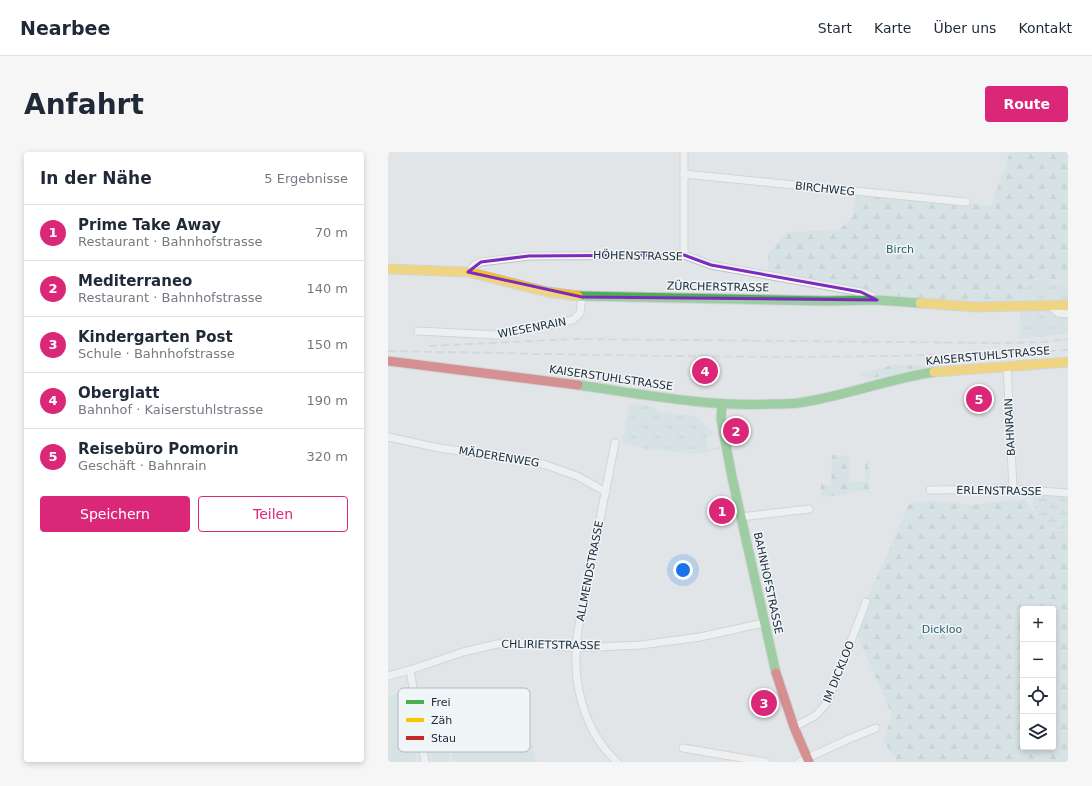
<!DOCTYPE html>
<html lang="de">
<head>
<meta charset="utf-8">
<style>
	body { margin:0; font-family:"DejaVu Sans",sans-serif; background:#f6f6f7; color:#1f2937 }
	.controls { position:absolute; right:12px; bottom:12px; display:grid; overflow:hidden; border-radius:4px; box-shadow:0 2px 6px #0003 }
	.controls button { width:36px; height:36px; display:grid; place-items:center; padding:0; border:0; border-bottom:1px solid #e0e1e3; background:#fff; color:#1f2937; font:20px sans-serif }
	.you { position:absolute; left:295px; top:418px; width:14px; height:14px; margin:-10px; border:3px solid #fff; border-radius:50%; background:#1a73e8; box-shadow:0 0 0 6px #1a73e833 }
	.badge { display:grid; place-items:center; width:26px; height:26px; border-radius:50%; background:#db2777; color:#fff; font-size:13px; font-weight:700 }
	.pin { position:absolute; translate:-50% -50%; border:2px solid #fff; box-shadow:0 1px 4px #0006 }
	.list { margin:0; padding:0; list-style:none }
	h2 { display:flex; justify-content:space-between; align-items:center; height:52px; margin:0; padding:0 16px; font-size:17px }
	h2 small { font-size:13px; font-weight:400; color:#747a83 }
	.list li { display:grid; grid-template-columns:26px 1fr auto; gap:12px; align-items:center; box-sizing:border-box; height:56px; padding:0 16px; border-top:1px solid #e0e1e3 }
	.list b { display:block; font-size:15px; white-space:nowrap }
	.list p { margin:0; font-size:13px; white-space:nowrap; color:#747a83 }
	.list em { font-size:13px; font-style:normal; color:#747a83 }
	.actions { display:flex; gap:8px; padding:12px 16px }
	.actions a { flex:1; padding:9px 0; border:1px solid #db2777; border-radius:4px; text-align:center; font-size:14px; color:#db2777 }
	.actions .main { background:#db2777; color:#fff }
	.icon { flex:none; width:22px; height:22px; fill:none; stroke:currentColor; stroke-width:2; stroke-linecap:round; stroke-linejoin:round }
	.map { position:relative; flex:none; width:680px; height:610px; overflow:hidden; border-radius:4px }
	header { display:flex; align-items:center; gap:24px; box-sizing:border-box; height:56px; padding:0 20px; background:#fff; border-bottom:1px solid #e0e1e3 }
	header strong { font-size:19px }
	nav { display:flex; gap:22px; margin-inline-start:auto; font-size:14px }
	.intro { display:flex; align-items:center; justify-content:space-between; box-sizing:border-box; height:96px; padding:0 24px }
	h1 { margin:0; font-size:28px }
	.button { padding:10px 18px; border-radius:4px; background:#db2777; color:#fff; font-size:14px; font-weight:700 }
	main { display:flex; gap:24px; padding:0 24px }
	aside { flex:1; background:#fff; border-radius:4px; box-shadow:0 2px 6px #0003 }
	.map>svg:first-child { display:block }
	.grass { fill:url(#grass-tufts) }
	.forest { fill:url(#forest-firs); fill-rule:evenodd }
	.wetland { fill:url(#wetland-marsh) }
	.pitch { fill:#cbdee1 }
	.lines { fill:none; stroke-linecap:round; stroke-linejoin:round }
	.street-casing { stroke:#bdc1c3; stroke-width:9 }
	.fast-casing { stroke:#bdc2c5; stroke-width:11 }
	.slow-casing { stroke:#bdc2c5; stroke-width:11 }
	.jam-casing { stroke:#bdc2c5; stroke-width:11 }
	.street { stroke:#fbfbfc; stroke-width:7 }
	.fast { stroke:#4caf50; stroke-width:9 }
	.slow { stroke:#ffc107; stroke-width:9 }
	.jam { stroke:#c62828; stroke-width:9 }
	.rail { stroke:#c6c8ca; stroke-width:2; stroke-dasharray:8 4; stroke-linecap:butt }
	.marked { fill:none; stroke:#7b2cbf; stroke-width:3; stroke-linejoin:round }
	.labels { text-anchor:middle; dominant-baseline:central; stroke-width:3; stroke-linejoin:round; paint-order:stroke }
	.street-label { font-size:11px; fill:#212d3a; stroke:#f0f5f7 }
	.park-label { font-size:11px; fill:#2d626e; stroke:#f0f5f7 }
	.key { fill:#f0f5f7; stroke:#b2b9be; stroke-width:1 }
	.key-label { font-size:11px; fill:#212d3a }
</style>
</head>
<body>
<header>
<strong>Nearbee</strong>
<nav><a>Start</a><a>Karte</a><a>Über uns</a><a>Kontakt</a></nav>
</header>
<div class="intro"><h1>Anfahrt</h1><a class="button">Route</a></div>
<main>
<aside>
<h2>In der Nähe<small>5 Ergebnisse</small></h2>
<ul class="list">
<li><span class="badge">1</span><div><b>Prime Take Away</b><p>Restaurant · Bahnhofstrasse</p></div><em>70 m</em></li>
<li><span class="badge">2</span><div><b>Mediterraneo</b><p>Restaurant · Bahnhofstrasse</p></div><em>140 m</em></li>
<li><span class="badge">3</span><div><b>Kindergarten Post</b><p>Schule · Bahnhofstrasse</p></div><em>150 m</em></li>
<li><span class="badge">4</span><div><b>Oberglatt</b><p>Bahnhof · Kaiserstuhlstrasse</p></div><em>190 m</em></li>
<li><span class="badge">5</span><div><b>Reisebüro Pomorin</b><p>Geschäft · Bahnrain</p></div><em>320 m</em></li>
</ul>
<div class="actions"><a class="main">Speichern</a><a>Teilen</a></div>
</aside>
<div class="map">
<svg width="680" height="610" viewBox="0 0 680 610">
	<defs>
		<pattern id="grass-tufts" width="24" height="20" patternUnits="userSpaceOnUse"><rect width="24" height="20" fill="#cbdee1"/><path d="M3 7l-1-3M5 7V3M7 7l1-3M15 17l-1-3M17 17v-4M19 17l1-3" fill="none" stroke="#aebfc2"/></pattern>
		<pattern id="forest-firs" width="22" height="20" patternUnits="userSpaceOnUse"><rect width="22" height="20" fill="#cbdee1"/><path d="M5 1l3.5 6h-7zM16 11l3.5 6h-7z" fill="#aebfc2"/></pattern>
		<pattern id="wetland-marsh" width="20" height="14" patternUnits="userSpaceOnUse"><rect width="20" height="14" fill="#cbdee1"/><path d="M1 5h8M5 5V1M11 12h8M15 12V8" fill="none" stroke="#aebfc2"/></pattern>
	</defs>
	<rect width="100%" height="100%" fill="#e2e5e8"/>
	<g class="grass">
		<polygon points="639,127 680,129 680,182 632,187 632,156"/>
		<polygon points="243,251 267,255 269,259 308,264 326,281 324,281 324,284 318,286 320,298 332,295 332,297 309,302 259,297 234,291 241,253"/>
	</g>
	<g class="forest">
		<polygon points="622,0 680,0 680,128 639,127 631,155 486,150 380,121 380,103 399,80 451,78 465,64 469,43 578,50 603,54"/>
		<polygon points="505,213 548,214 480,227 470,222"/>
		<polygon points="444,303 461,304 461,329 477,330 477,308 482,308 481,340 471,338 454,343 432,345 433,332 443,333"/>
		<path d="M637,348C643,353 645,357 648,364C653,379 666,378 680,378V610H510L495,589L504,563L469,483L478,450L520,354L524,350L546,349L585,353L615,349ZM635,457H665V595H635Z"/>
	</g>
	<path class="wetland" d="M644,342L680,345V377C674,377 666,378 660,376C647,372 645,353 644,342Z"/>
	<g class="pitch">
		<polygon points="18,540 29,610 0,610 0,544"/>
		<polygon points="130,544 149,610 66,610 54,567"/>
		<path d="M47,579H50C59,585 61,599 61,610H44L40,586Z"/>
	</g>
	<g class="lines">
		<g class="street-casing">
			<g id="street">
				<polyline points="296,22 578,50"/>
				<polyline points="296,103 296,0"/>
				<polyline points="80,120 87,113 93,110 141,104 296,103 323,113 473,140 484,144 489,148"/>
				<polyline points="661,153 670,161 680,162"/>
				<polyline points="30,179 109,183 185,168 192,161 194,145"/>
				<polyline points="619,213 625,337"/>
				<polyline points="0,285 51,296 139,308 158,313 189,324 218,340"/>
				<path d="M227,291L190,478C183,525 193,576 229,610"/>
				<polyline points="542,338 625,337 680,341"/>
				<polyline points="353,365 421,357"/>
				<polyline points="22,518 37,610"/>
				<polyline points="0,524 22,518 75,500 109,492 138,491 187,496 253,493 312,485 376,471"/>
				<polyline points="406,575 427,564 439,551 478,450"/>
				<polyline points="295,596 377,610"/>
				<polyline points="411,610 461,587 488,576"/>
			</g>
		</g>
		<g class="fast-casing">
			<g id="fast">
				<polyline points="190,144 438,149 489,148 532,151"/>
				<path d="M190,233C254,242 319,255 383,252C392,252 402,252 410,251C457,244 500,227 546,220"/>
				<polyline points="334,252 333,267 344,325 388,521"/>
			</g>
		</g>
		<g class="slow-casing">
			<g id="slow">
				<polyline points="0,117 80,120 159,140 190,144"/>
				<polyline points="532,151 588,155 680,153"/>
				<polyline points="546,220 680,210"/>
			</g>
		</g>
		<g class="jam-casing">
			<g id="jam">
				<polyline points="0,209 190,233"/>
				<polyline points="388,521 406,575 421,610"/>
			</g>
		</g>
		<use href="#street" class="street"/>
		<use href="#fast" class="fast"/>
		<use href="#slow" class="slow"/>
		<use href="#jam" class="jam"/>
		<g class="rail">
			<polyline points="41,194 188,187 618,191 655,190 680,187"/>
			<path d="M0,199C227,203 453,210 680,198"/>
		</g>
	</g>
	<path d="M0 0H680V610H0ZM296,103L323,113L473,140L489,148L194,145L80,120L93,110L141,104Z" fill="#e2e5e8" fill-opacity=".55" fill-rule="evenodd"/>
	<path class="marked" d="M296,103L323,113L473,140L489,148L194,145L80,120L93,110L141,104Z"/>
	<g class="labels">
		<g class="street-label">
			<text transform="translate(437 37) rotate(6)">BIRCHWEG</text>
			<text transform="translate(250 104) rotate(1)">HÖHENSTRASSE</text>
			<text transform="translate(330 135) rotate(1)">ZÜRCHERSTRASSE</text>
			<text transform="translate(144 176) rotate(-11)">WIESENRAIN</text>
			<text transform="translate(600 204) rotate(-5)">KAISERSTUHLSTRASSE</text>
			<text transform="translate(223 226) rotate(8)">KAISERSTUHLSTRASSE</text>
			<text transform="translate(622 275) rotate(-93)">BAHNRAIN</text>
			<text transform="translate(111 305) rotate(9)">MÄDERENWEG</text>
			<text transform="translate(611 339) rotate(1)">ERLENSTRASSE</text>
			<text transform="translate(202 419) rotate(-79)">ALLMENDSTRASSE</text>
			<text transform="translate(380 431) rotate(78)">BAHNHOFSTRASSE</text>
			<text transform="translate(163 493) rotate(1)">CHLIRIETSTRASSE</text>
			<text transform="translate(451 520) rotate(-68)">IM DICKLOO</text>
		</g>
		<g class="park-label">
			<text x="512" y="97">Birch</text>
			<text x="554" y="477">Dickloo</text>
		</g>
	</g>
	<rect x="10" y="536" width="132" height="64" rx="6" class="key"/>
	<rect x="18" y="548" width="18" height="4" fill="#4caf50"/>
	<rect x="18" y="566" width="18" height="4" fill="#ffc107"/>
	<rect x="18" y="584" width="18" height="4" fill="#c62828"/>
	<g class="key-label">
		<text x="43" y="554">Frei</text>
		<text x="43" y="572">Zäh</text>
		<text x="43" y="590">Stau</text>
	</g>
</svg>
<div class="controls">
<button>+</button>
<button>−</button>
<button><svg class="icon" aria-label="locate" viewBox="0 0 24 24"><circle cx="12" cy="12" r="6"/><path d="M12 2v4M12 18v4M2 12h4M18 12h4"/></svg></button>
<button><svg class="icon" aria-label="layers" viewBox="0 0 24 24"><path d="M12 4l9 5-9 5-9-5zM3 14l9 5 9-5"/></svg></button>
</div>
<div class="you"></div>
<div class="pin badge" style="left:334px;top:359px">1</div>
<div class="pin badge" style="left:348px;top:279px">2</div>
<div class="pin badge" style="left:376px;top:551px">3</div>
<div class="pin badge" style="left:317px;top:219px">4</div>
<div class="pin badge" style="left:591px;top:247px">5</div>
</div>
</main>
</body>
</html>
